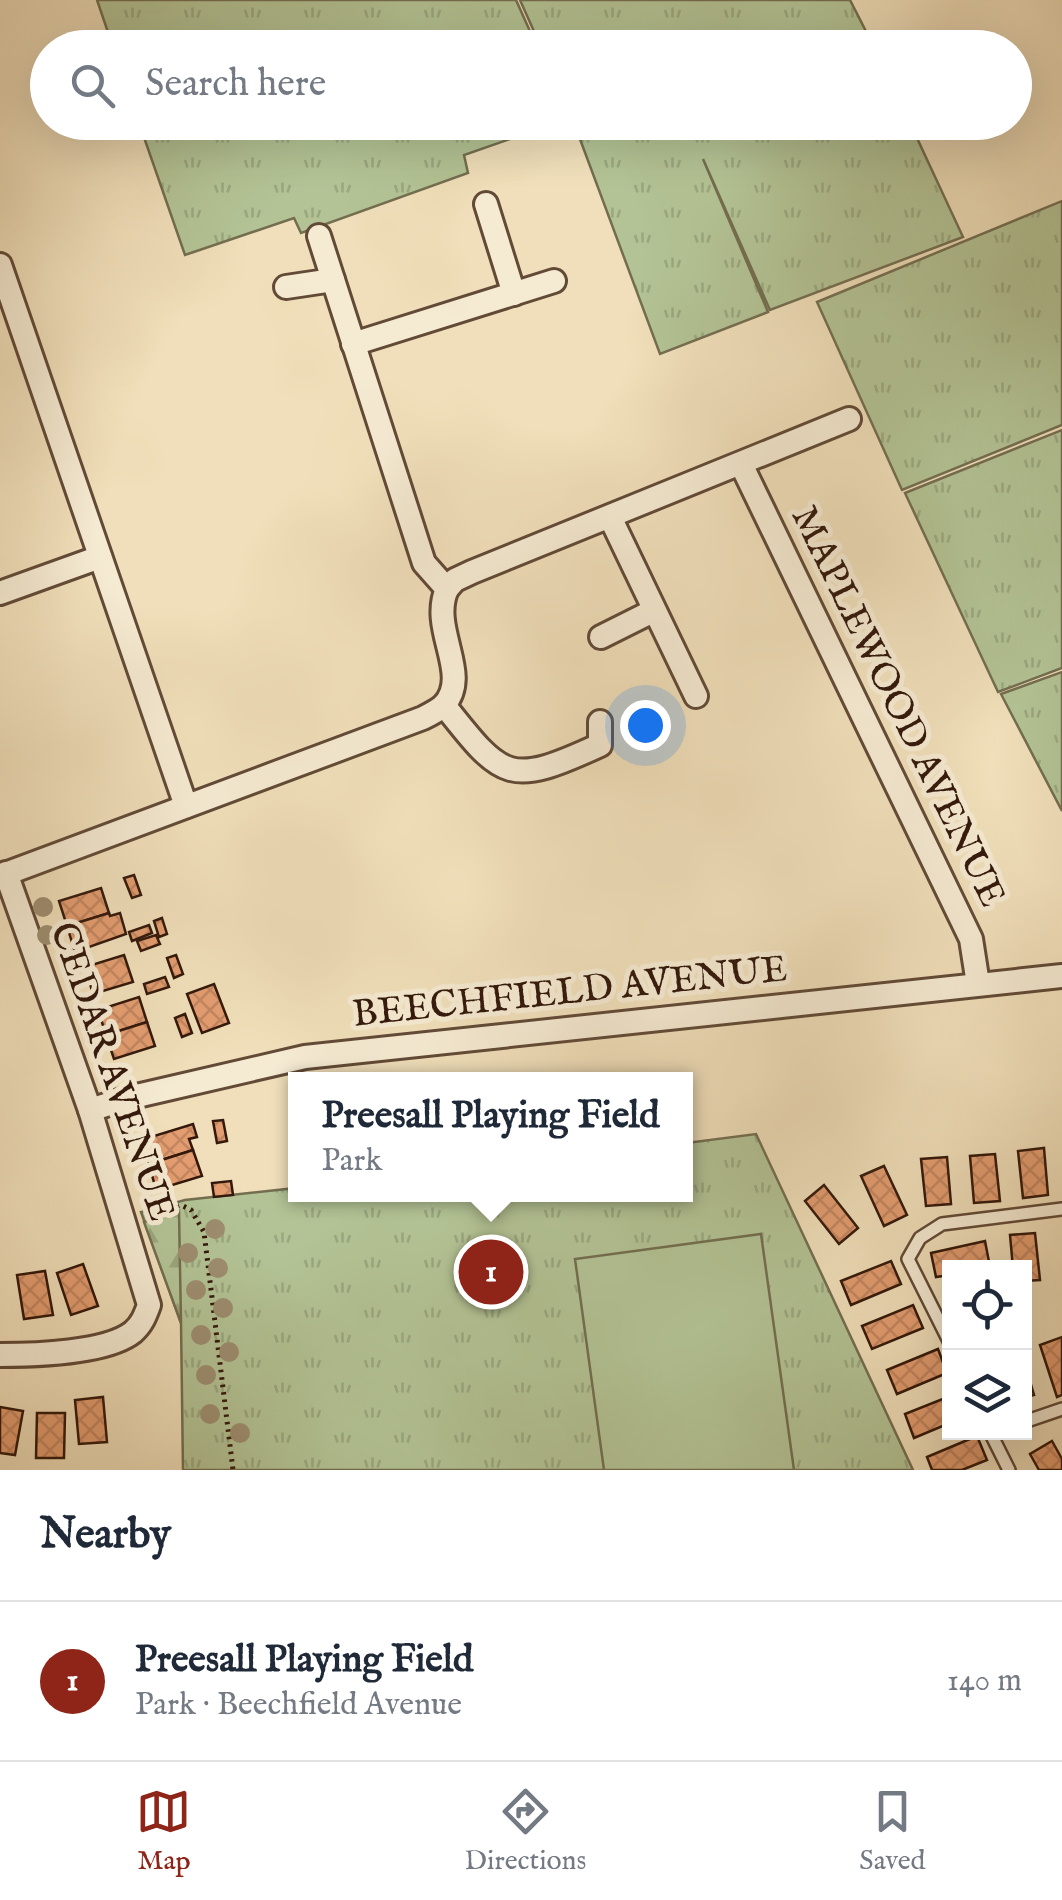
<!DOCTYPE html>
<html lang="en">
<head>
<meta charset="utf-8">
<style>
	body { margin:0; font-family:"IM FELL English",serif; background:#f2f2f3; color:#1f2937 }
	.controls { position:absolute; right:30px; bottom:30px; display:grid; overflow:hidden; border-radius:0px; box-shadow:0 10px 40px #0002 }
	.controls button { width:90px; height:90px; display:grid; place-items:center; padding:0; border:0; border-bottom:2px solid #e0e1e3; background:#fff; color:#1f2937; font:50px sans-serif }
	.you { position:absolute; left:645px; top:725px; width:35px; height:35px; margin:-25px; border:8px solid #fff; border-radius:50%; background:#1a73e8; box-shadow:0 0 0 15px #1a73e833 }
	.badge { display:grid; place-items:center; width:65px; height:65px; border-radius:50%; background:#8f2418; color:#fff; font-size:32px; font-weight:700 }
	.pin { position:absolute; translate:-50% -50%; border:5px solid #fff; box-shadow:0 2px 10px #0006 }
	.popup { position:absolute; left:288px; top:1072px; width:405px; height:130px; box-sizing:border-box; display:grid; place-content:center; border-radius:0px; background:#fff; filter:drop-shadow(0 2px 8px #0005); font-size:32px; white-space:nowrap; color:#747a83 }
	.popup b { font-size:38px; color:#1f2937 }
	.popup::after { content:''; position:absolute; left:50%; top:100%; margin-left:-20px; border:20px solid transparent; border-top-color:#fff }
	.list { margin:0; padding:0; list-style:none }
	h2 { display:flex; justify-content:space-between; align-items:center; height:130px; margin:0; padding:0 40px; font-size:42px }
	h2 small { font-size:32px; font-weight:400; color:#747a83 }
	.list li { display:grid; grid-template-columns:65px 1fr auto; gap:30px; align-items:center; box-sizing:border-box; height:160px; padding:0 40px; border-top:2px solid #e0e1e3 }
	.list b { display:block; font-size:38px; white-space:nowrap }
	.list p { margin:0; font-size:32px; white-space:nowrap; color:#747a83 }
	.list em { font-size:32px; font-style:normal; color:#747a83 }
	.icon { flex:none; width:55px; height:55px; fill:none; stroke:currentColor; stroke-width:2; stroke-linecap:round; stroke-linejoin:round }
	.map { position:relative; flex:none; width:1062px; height:1470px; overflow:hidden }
	.search { position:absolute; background:#fff; box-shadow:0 10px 40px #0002; left:30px; right:30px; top:30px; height:110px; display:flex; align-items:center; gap:25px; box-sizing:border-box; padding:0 35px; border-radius:55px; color:#747a83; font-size:38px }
	.sheet { height:290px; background:#fff }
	nav { display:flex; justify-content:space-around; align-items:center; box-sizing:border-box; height:140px; border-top:2px solid #e0e1e3; background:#fff; font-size:28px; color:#747a83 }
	nav a { display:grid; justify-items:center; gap:5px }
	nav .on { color:#8f2418 }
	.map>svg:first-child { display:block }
	.grass { fill:url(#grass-tufts); stroke:#736e50; stroke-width:2.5 }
	.forest { fill:url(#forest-firs); stroke:#736e50; stroke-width:2.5 }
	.pitch { fill:#b3c395; stroke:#736e50; stroke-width:2.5 }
	.building { fill:url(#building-cross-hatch); stroke:#33180b; stroke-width:2.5 }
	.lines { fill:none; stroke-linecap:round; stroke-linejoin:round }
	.service-casing { stroke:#624a37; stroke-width:16 }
	.minor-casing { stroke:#624a37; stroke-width:28 }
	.path { stroke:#33180b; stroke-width:5; stroke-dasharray:2.5 5; stroke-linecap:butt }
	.service { stroke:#f5ead2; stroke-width:11 }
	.minor { stroke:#f5ead2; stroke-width:22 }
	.tree { fill:#9d8e70 }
	.labels { text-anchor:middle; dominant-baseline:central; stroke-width:10; stroke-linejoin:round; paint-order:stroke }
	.street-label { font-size:38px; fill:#33180b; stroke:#f5ead2 }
</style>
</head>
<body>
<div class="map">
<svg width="1062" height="1470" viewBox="0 0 1062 1470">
	<defs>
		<pattern id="grass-tufts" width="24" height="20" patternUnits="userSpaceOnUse" patternTransform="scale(2.5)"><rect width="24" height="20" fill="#b3c395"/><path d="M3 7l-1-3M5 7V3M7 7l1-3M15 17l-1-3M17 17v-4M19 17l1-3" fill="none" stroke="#9aa77f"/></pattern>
		<pattern id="forest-firs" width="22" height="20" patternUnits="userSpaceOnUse" patternTransform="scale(2.5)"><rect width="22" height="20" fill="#b3c395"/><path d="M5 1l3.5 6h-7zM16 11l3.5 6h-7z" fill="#9aa77f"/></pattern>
		<pattern id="building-cross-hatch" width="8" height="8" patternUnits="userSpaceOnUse" patternTransform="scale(2.5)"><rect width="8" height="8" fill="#e39d70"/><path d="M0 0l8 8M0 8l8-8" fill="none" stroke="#c38660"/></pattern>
	</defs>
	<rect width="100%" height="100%" fill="#f0dfba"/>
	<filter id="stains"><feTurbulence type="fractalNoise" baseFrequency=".002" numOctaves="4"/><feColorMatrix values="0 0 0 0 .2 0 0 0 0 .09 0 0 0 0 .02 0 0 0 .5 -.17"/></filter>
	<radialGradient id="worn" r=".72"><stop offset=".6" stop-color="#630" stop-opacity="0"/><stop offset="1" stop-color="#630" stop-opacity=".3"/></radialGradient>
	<g class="grass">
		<polygon points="97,0 516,0 537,47 113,47"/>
		<polygon points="520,0 850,0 874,47 541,47"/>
		<polygon points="139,123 556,123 464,155 468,173 301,233 294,218 185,255"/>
		<polygon points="574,123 910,123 963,237 770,310 703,159 768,312 660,354"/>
		<polygon points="1062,201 1062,425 902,490 817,302"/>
		<polygon points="1062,430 1062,668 998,692 905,493"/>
		<polygon points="1062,672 1062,811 1001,694"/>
		<polygon points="756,1134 913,1470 183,1470 181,1323 141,1212 185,1200 296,1188 296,1194 686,1194 686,1143"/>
	</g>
	<polygon class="forest" points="179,1211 181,1323 144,1222"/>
	<polygon class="pitch" points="761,1234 794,1470 604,1470 575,1259"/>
	<g class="building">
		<polygon points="134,875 141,895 132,898 124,878"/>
		<polygon points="101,888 109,913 67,926 59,901"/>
		<polygon points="109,913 110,916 120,913 126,934 75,952 67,926"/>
		<polygon points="162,918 167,934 159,937 154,921"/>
		<polygon points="149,925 152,933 132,941 129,932"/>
		<polygon points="156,935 160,944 141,951 137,941"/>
		<polygon points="124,955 133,982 93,994 85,967"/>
		<polygon points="176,955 183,974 174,978 167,958"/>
		<polygon points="165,977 169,987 147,994 144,984"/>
		<polygon points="214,984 229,1023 202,1033 187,994"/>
		<polygon points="139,997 147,1022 106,1035 98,1010"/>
		<polygon points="185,1014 192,1033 182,1037 175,1018"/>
		<polygon points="147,1022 155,1046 114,1059 106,1035"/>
		<polygon points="223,1120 227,1141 217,1143 213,1121"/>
		<polygon points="193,1124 197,1137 189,1139 193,1150 149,1164 141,1140"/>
		<polygon points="1044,1148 1048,1195 1023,1198 1018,1151"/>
		<polygon points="193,1150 202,1176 156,1190 149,1164"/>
		<polygon points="995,1154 1000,1201 974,1203 970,1156"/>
		<polygon points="947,1157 951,1204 926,1206 921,1159"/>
		<polygon points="884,1166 907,1215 884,1226 861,1176"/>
		<polygon points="231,1181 233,1195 214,1197 212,1183"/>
		<polygon points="824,1185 858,1228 839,1244 805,1201"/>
		<polygon points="1035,1233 1040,1280 1024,1281 1024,1268 1013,1268 1010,1235"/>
		<polygon points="985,1241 990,1267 950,1268 950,1275 936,1277 931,1253"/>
		<polygon points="891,1261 901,1284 851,1305 841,1281"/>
		<polygon points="83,1264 98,1306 71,1315 57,1273"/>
		<polygon points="45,1271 53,1315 24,1319 17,1275"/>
		<polygon points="913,1305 923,1328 872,1349 862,1326"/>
		<polygon points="1062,1337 1062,1395 1057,1397 1040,1345"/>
		<polygon points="938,1349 947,1373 897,1394 887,1370"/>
		<polygon points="1027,1371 1034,1395 1024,1398 1024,1372"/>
		<polygon points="950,1396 950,1423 914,1438 905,1414"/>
		<polygon points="103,1397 107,1442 79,1444 75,1400"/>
		<polygon points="0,1407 23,1411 15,1455 0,1453"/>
		<polygon points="37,1413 65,1413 64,1458 36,1458"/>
		<polygon points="977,1436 987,1460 962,1470 932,1470 927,1457"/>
		<polygon points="1052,1441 1062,1459 1062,1470 1039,1470 1030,1454"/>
	</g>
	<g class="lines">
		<g class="service-casing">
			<g id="service">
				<polyline points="950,1343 908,1259 920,1238 942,1224 1062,1209"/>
				<polyline points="1024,1422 1062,1409"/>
				<polyline points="990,1432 1009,1470"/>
			</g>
		</g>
		<g class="minor-casing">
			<g id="minor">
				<polyline points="486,204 514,294"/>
				<polyline points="0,265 186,806"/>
				<polyline points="286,287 333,280"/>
				<polyline points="353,344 554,281"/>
				<polyline points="741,464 971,939 978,984"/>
				<polyline points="610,517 696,696"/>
				<polyline points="447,589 455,580 472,572 849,419"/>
				<polyline points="0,593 100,557"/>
				<polyline points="601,637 653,611"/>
				<path d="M444,705C503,780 509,787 600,745V722"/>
				<path d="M0,876L423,718C429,715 439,710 444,705C472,674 429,629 447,589L424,563L319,236"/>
				<polyline points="90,1110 128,1098 305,1057 1062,976"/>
				<path d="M0,1355C33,1355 107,1353 133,1332C142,1324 145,1316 149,1305L90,1110L6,873"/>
			</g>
		</g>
		<polyline class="path" points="148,1215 181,1205 191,1210 204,1232 233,1470"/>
		<use href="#service" class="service"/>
		<use href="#minor" class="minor"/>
	</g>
	<g class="tree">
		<circle cx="43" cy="907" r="10"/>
		<circle cx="47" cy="935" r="10"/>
		<circle cx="215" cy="1229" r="10"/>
		<circle cx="188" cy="1253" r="10"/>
		<circle cx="218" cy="1268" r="10"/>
		<circle cx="196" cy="1290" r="10"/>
		<circle cx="223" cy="1308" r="10"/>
		<circle cx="201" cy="1335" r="10"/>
		<circle cx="229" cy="1352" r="10"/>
		<circle cx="206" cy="1375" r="10"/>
		<circle cx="210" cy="1414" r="10"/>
		<circle cx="240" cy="1433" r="10"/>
	</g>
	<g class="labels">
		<g class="street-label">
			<text transform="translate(897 707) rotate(64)">MAPLEWOOD AVENUE</text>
			<text transform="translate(570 993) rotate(-6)">BEECHFIELD AVENUE</text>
			<text transform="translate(111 1072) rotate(71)">CEDAR AVENUE</text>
		</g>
	</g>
	<rect width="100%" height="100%" filter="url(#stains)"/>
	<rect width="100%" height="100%" fill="url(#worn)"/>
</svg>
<div class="controls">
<button><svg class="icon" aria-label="locate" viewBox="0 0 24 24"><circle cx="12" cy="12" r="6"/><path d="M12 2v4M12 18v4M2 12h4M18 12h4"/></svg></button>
<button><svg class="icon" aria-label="layers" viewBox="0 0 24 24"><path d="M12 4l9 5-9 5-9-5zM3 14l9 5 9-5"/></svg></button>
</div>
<div class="you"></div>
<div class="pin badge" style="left:491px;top:1272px">1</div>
<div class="popup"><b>Preesall Playing Field</b>Park</div>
<div class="search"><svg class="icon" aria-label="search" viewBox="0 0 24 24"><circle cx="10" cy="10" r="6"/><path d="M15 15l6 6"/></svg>Search here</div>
</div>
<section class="sheet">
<h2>Nearby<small></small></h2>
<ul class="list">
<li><span class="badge">1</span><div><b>Preesall Playing Field</b><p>Park · Beechfield Avenue</p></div><em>140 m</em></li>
</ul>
</section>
<nav>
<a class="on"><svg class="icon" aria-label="map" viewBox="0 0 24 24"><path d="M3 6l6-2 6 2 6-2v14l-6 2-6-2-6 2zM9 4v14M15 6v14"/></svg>Map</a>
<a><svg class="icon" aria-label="directions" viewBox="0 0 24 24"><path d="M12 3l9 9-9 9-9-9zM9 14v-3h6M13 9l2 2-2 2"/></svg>Directions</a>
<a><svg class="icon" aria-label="saved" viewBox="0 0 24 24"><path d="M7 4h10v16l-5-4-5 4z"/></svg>Saved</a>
</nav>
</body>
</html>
